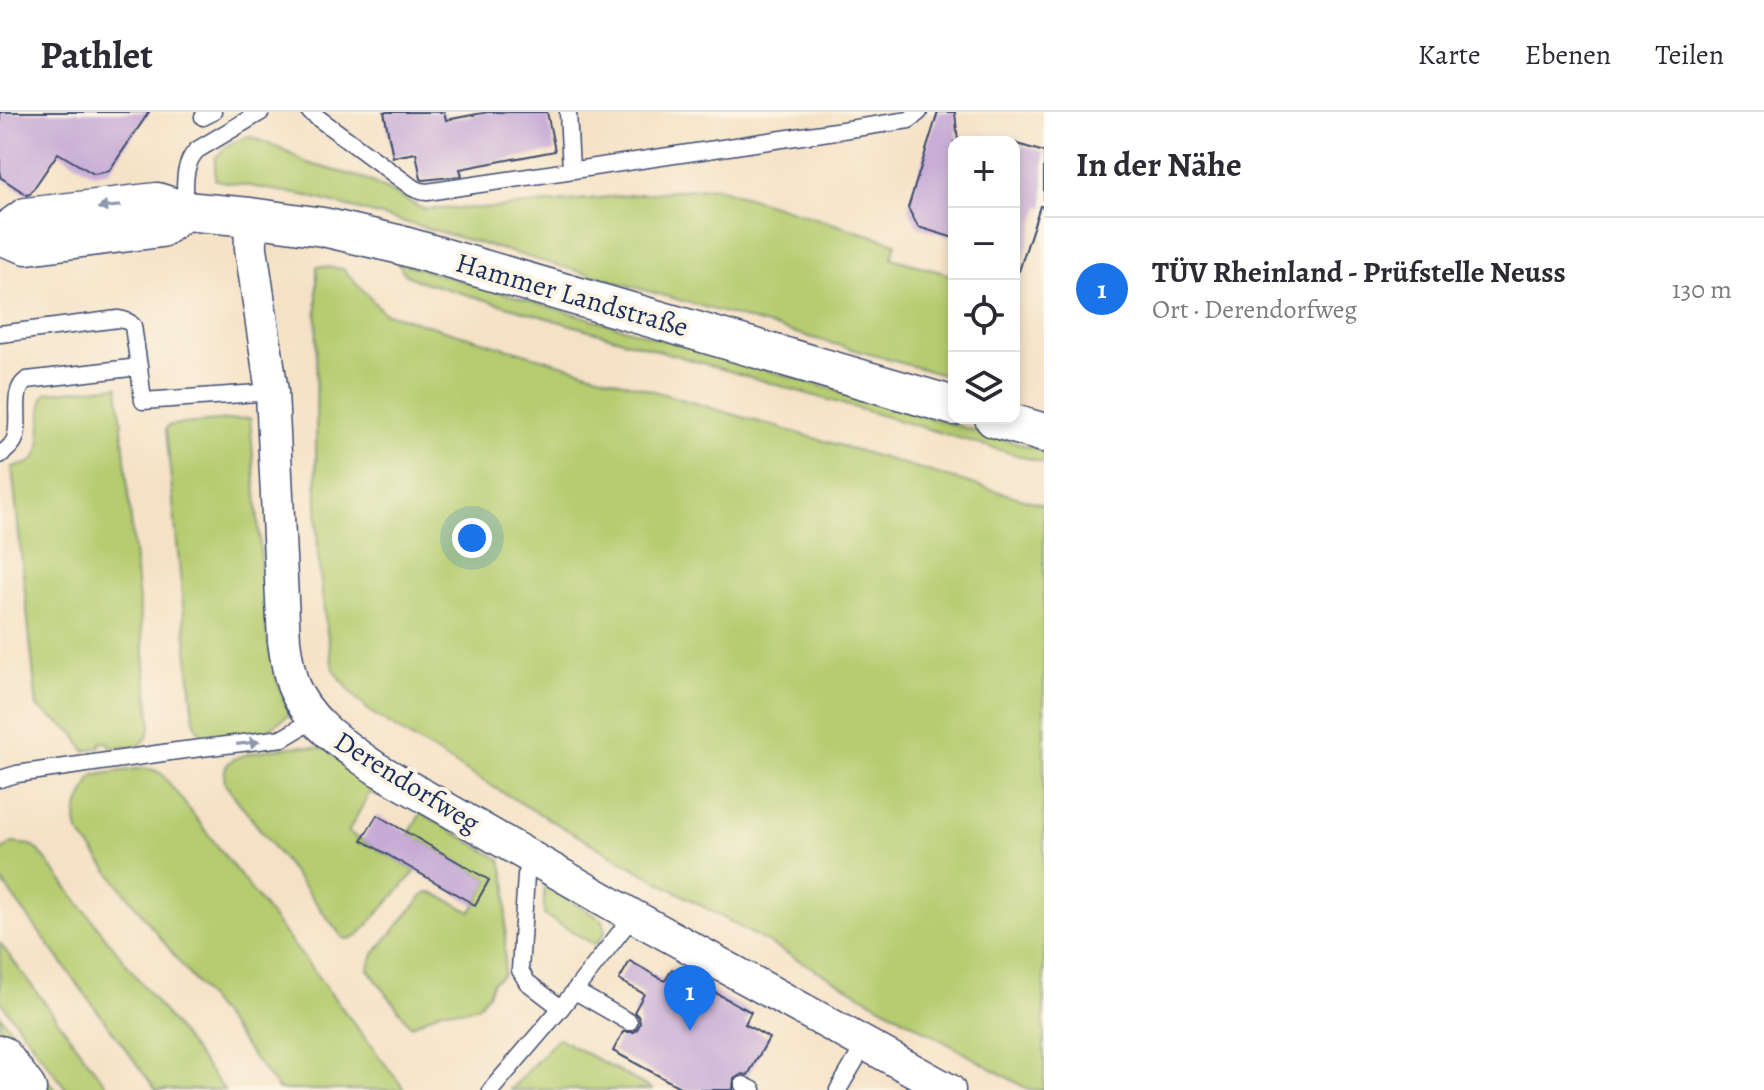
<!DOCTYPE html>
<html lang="de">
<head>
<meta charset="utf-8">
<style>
	body { margin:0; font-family:Alegreya,serif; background:#f7f7f7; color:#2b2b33 }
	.controls { position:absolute; right:24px; top:24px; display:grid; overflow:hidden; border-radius:16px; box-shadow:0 4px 12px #0003 }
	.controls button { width:72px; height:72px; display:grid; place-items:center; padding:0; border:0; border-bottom:2px solid #e1e1e2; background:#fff; color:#2b2b33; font:40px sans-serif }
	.you { position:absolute; left:472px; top:426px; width:28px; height:28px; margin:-20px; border:6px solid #fff; border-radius:50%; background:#1a73e8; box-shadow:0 0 0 12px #1a73e833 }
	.badge { display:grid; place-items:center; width:52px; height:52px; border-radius:50%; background:#1a73e8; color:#fff; font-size:26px; font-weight:700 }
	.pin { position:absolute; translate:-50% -66px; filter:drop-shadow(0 2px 4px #0008) }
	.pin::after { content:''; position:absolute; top:42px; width:28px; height:24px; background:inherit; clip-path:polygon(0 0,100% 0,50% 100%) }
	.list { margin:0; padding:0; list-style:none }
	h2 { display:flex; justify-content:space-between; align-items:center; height:104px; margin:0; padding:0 32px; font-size:34px }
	h2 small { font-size:26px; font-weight:400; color:#7c7c81 }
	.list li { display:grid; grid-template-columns:52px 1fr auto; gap:24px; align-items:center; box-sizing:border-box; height:144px; padding:0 32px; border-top:2px solid #e1e1e2 }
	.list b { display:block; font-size:30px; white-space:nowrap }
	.list p { margin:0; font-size:26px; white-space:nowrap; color:#7c7c81 }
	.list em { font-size:26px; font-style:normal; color:#7c7c81 }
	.icon { flex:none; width:44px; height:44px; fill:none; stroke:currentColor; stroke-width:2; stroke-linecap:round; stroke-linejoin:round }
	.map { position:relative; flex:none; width:1044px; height:978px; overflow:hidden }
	header { display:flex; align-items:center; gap:48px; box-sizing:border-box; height:112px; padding:0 40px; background:#fff; border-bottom:2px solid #e1e1e2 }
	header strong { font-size:38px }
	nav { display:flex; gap:44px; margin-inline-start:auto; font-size:28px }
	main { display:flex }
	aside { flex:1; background:#fff }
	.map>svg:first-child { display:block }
	.green { fill:#b6cc70; stroke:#687e67; stroke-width:2 }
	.building { fill:#c6aad6 }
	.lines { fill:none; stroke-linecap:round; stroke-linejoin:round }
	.service-casing { stroke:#3c4a6e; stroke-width:19 }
	.minor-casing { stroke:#3c4a6e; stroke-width:35 }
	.tertiary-casing { stroke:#3c4a6e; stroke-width:41 }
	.secondary-casing { stroke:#3c4a6e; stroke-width:47 }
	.service { stroke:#fff; stroke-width:16 }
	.minor { stroke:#fff; stroke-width:32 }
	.tertiary { stroke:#fff; stroke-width:38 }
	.secondary { stroke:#fff; stroke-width:44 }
	.oneway { fill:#8d97ae }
	.labels { text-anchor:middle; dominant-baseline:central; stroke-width:8; stroke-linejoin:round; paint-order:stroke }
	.street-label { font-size:28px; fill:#1b2f5e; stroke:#fcf5e5 }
</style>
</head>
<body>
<header>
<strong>Pathlet</strong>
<nav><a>Karte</a><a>Ebenen</a><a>Teilen</a></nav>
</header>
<main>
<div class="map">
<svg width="1044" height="978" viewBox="0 0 1044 978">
	<rect width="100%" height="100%" fill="#fcf5e5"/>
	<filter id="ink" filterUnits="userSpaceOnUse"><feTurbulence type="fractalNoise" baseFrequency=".0125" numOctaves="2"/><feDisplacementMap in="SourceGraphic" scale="16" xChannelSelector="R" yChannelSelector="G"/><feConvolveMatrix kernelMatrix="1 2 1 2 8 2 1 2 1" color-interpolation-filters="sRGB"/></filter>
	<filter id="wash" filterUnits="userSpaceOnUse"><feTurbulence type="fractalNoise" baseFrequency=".006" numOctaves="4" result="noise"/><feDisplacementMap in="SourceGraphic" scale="32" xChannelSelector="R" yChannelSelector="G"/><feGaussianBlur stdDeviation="1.8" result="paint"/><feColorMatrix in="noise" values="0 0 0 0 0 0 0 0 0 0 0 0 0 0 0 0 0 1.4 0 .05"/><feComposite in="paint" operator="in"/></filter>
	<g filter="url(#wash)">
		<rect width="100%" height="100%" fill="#f5e2c6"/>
		<g class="green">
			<polygon points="249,24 279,36 307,51 366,67 423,97 494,96 715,75 896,131 892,146 954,164 954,266 419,114 308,84 215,68 215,46 229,32"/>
			<polygon points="397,150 1044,339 1044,351 417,168 405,162"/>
			<path d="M317,154L343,157L383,200L1044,393V978H1029C820,857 606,745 400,619L369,599L355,585L333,557L325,507L318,443L316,338Z"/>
			<path d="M118,274L151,614C145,639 132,636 110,635L109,630L100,631V635L85,639L74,621L37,595L12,355C27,353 35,352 40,336L42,289L46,281Z"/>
			<path d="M250,306L267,522C272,552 277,574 290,602L268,618L213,626L203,623L198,618L194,608L166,317L168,314L172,313Z"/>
			<path d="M303,634L326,637L365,669L381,678L378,684L370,680L348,720L416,759L359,823L350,827L343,826L225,672C224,666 224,658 227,653C236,639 286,636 303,634Z"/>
			<path d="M143,656L154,658L162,662L405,978H279L79,721C70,702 84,684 91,666L95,663Z"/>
			<polygon points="421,701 501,748 507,775 504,862 493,870 488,882 478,894 465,898 442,898 411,914 368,857 374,842 422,785 428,781 436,782 471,800 489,768 409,722"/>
			<polygon points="12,731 31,733 39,739 224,978 156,978 0,767 0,740"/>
			<polygon points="544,773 603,808 605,821 595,833 544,803"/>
			<polygon points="0,831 106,973 109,978 67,978 0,889"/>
			<polygon points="0,903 56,978 44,978 0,918"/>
			<polygon points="558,926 653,978 510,978"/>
		</g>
		<g id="blocks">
			<g class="building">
				<polygon points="0,0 149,0 109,59 94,62 58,41 30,82 27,83 0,65"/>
				<polygon points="384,0 444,0 446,8 488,0 547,0 555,39 460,57 462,64 423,68 421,67 416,41 393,45"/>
				<polygon points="938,0 955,0 958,30 954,30 954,126 918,115 908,96"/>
				<polygon points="1014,31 1044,40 1044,95 1040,94 1019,159 1014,159"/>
				<polygon points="377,703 489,768 475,793 362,728"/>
				<polygon points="630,849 665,869 672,857 751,900 745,912 769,926 748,963 742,962 734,967 733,978 685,978 613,939 623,920 634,920 638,916 640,911 639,905 634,900 644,882 619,868"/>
			</g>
		</g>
	</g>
	<g filter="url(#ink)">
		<use href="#blocks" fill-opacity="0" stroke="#3c4a6e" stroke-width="2"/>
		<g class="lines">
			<g class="service-casing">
				<g id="service">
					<polyline points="310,0 413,76 420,79 427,80 909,8 919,0"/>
					<polyline points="568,0 571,58"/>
					<polyline points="203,5 213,0"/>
					<path d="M185,99C186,78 181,54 197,38L261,0"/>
					<path d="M0,222L118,207C125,208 129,209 133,214L139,255"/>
					<path d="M0,343C5,339 11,335 14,329C23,311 9,280 27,268L139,255L143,289L272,280"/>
					<polyline points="0,667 17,662 177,639 283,626 315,607"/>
					<polyline points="535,748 526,763 520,858 527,870 561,896"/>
					<polyline points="575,879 629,910"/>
					<polyline points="743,973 753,978"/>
					<polyline points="491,978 561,896 633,804"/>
					<polyline points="838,978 865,932"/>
				</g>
			</g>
			<g class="minor-casing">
				<path id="minor" d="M250,105L251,136L272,280L284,529C286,544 288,558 293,573C308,611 345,634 377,657L633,804L949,978"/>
			</g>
			<g class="tertiary-casing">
				<g id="tertiary">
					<polyline points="0,124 26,105 157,90 185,99 250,105 323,115 397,132 954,294"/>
					<polyline points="2,124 27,133 161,116 176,105"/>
					<polyline points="994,306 1044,321"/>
				</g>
			</g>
			<g class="secondary-casing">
				<polyline id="secondary" points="0,946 24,978"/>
			</g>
			<use href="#service" class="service"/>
			<use href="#minor" class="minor"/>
			<use href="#tertiary" class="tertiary"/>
			<use href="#secondary" class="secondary"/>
		</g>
		<defs><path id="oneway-solid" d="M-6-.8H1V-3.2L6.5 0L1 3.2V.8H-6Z" transform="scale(2)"/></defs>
		<g class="oneway">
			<use href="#oneway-solid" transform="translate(109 95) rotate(174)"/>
			<use href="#oneway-solid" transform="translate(248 631) rotate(-7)"/>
		</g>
	</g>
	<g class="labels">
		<g class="street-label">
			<text transform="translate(572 183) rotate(16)">Hammer Landstraße</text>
			<text transform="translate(407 670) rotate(32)">Derendorfweg</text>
		</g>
	</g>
</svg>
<div class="controls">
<button>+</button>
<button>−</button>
<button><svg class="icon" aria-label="locate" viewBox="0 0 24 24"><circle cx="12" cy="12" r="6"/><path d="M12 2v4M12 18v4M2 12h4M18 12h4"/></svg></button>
<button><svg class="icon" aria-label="layers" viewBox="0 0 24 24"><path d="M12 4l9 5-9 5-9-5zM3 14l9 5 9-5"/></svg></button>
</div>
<div class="you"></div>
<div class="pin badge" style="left:690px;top:919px">1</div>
</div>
<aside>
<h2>In der Nähe<small></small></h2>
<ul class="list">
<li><span class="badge">1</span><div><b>TÜV Rheinland - Prüfstelle Neuss</b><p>Ort · Derendorfweg</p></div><em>130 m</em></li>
</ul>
</aside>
</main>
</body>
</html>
